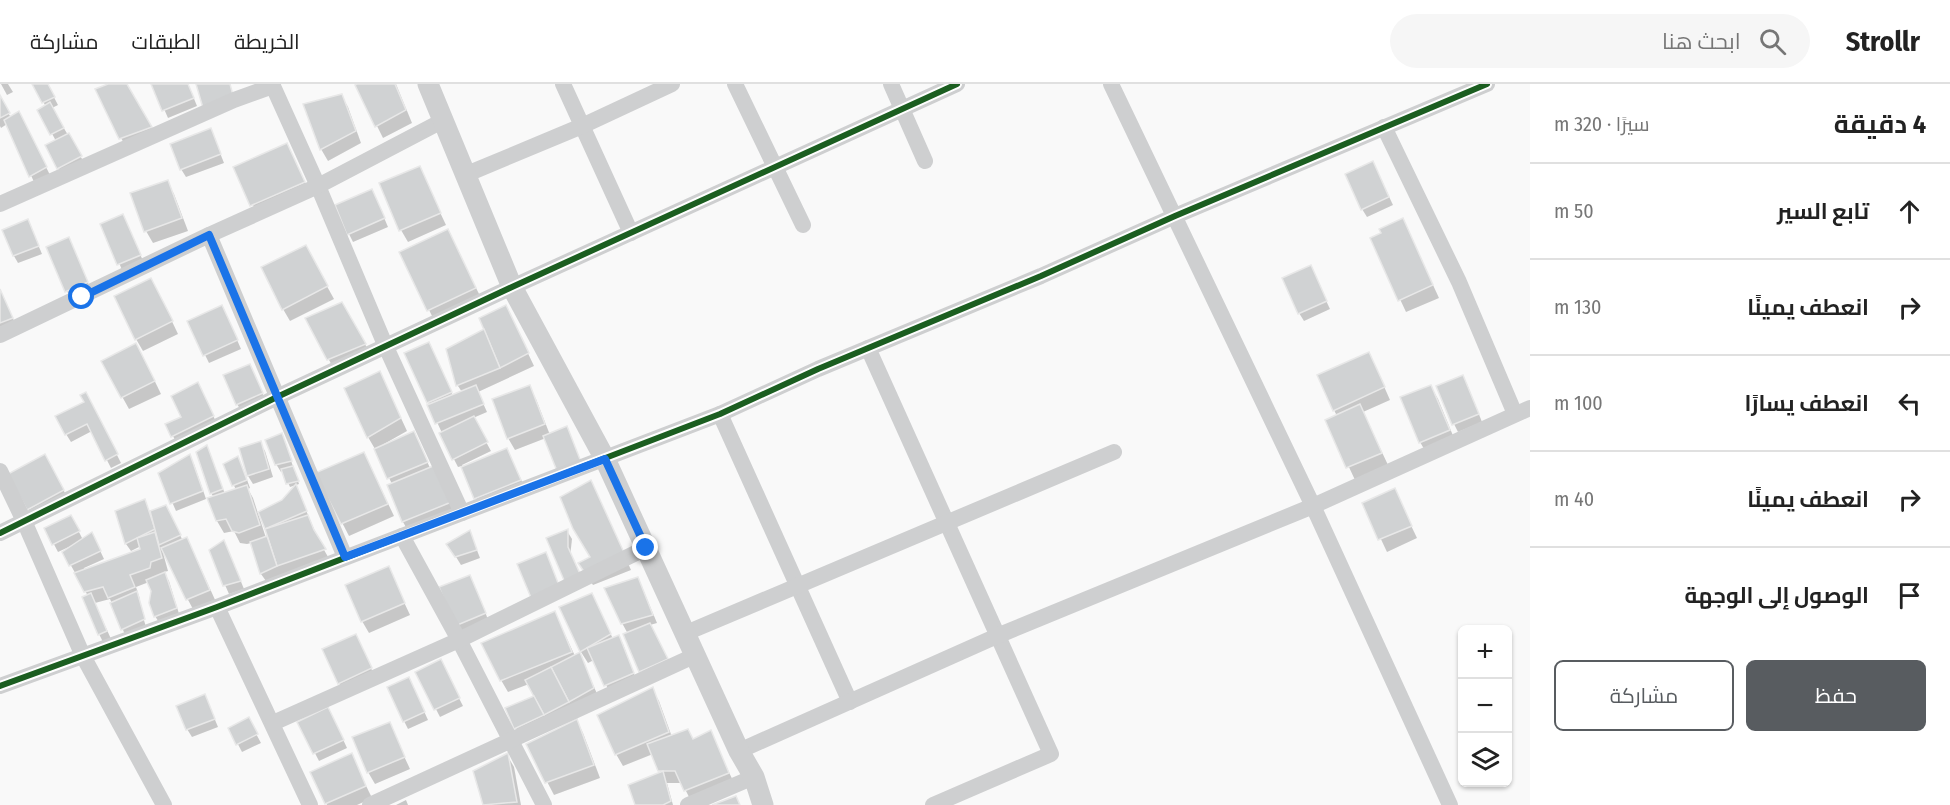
<!DOCTYPE html>
<html lang="ar">
<head>
<meta charset="utf-8">
<style>
	body { margin:0; font-family:"Fira Sans Condensed",Cairo,sans-serif; background:#f6f6f6; color:#222; direction:rtl }
	.controls { position:absolute; right:18px; bottom:18px; display:grid; overflow:hidden; border-radius:9px; box-shadow:0 2px 4px #0004 }
	.controls button { width:54px; height:54px; display:grid; place-items:center; padding:0; border:0; border-bottom:2px solid #e0e0e0; background:#fff; color:#222; font:30px sans-serif }
	.stop { position:absolute; width:18px; height:18px; margin:-14px; border:4px solid #1a73e8; border-radius:50%; background:#fff }
	.stop.end { background:#1a73e8; border-color:#fff; box-shadow:0 2px 6px #0008 }
	.list { margin:0; padding:0; list-style:none }
	h2 { display:flex; justify-content:space-between; align-items:center; height:78px; margin:0; padding:0 24px; font-size:26px }
	h2 small { font-size:20px; font-weight:400; color:#767676 }
	.list li { display:grid; grid-template-columns:39px 1fr auto; gap:18px; align-items:center; box-sizing:border-box; height:96px; padding:0 24px; border-top:2px solid #e0e0e0 }
	.list b { display:block; font-size:22px; white-space:nowrap }
	.list em { font-size:20px; font-style:normal; color:#767676 }
	.actions { display:flex; gap:12px; padding:18px 24px }
	.actions a { flex:1; padding:14px 0; border:2px solid #585c60; border-radius:9px; text-align:center; font-size:21px; color:#585c60 }
	.actions .main { background:#585c60; color:#fff }
	.icon { flex:none; width:33px; height:33px; fill:none; stroke:currentColor; stroke-width:2; stroke-linecap:round; stroke-linejoin:round }
	.map { position:relative; flex:none; width:1530px; height:721px; overflow:hidden; direction:ltr }
	header { display:flex; align-items:center; gap:36px; box-sizing:border-box; height:84px; padding:0 30px; background:#fff; border-bottom:2px solid #e0e0e0 }
	header strong { font-size:28px }
	nav { display:flex; gap:33px; margin-inline-start:auto; font-size:21px }
	.search { width:420px; height:54px; background:#f6f6f6; display:flex; align-items:center; gap:15px; box-sizing:border-box; padding:0 21px; border-radius:33px; color:#767676; font-size:22px }
	main { display:flex }
	aside { flex:1; background:#fff }
	.map>svg:first-child { display:block }
	.shadow { fill:#0003 }
	.building { fill:#d0d2d3; stroke:#e8e8e8; stroke-width:1.5 }
	.lines { fill:none; stroke-linecap:round; stroke-linejoin:round }
	.minor { stroke:#cecfd0; stroke-width:16 }
	.tertiary { stroke:#cecfd0; stroke-width:21 }
	.cycleway-casing { stroke:#fff; stroke-width:10 }
	.cycleway { stroke:#1b5e20; stroke-width:6 }
	.route { stroke:#1a73e8; stroke-width:8 }
</style>
</head>
<body>
<header>
<strong>Strollr</strong>
<div class="search"><svg class="icon" aria-label="search" viewBox="0 0 24 24"><circle cx="10" cy="10" r="6"/><path d="M15 15l6 6"/></svg>ابحث هنا</div>
<nav><a>الخريطة</a><a>الطبقات</a><a>مشاركة</a></nav>
</header>
<main>
<aside>
<h2>4 دقيقة<small>سيرًا · 320 m</small></h2>
<ul class="list">
<li><svg class="icon" aria-label="ahead" viewBox="0 0 24 24"><path d="M12 20V5M6 11l6-6 6 6"/></svg><div><b>تابع السير</b></div><em>50 m</em></li>
<li><svg class="icon" aria-label="right" viewBox="0 0 24 24"><path d="M7 20v-9h11M14 6l5 5-5 5"/></svg><div><b>انعطف يمينًا</b></div><em>130 m</em></li>
<li><svg class="icon" aria-label="left" viewBox="0 0 24 24"><path d="M17 20v-9H6M10 6l-5 5 5 5"/></svg><div><b>انعطف يسارًا</b></div><em>100 m</em></li>
<li><svg class="icon" aria-label="right" viewBox="0 0 24 24"><path d="M7 20v-9h11M14 6l5 5-5 5"/></svg><div><b>انعطف يمينًا</b></div><em>40 m</em></li>
<li><svg class="icon" aria-label="arrive" viewBox="0 0 24 24"><path d="M6 21V4h12l-3 4 3 4H6"/></svg><div><b>الوصول إلى الوجهة</b></div></li>
</ul>
<div class="actions"><a class="main">حفظ</a><a>مشاركة</a></div>
</aside>
<div class="map">
<svg width="1530" height="721" viewBox="0 0 1530 721">
	<rect width="100%" height="100%" fill="#f9f9f9"/>
	<g class="shadow">
		<polygon points="1,0 8,0 13,8 7,11"/>
		<polygon points="34,0 47,0 58,21 52,24 85,80 63,92 59,84 56,57 39,26 46,23"/>
		<polygon points="112,0 125,0 157,55 128,66 121,54"/>
		<polygon points="153,0 188,0 197,22 168,34"/>
		<polygon points="360,0 396,0 412,39 383,54 357,2"/>
		<polygon points="341,11 348,23 361,59 328,77 321,65 305,21"/>
		<polygon points="0,13 11,34 23,37 50,91 35,100 7,40 1,44 0,42"/>
		<polygon points="211,46 224,79 186,93 181,85"/>
		<polygon points="287,61 310,110 259,133 235,84"/>
		<polygon points="419,84 446,141 408,158 401,146"/>
		<polygon points="1377,87 1393,121 1367,133 1362,125"/>
		<polygon points="167,98 174,110 188,147 153,159 146,147"/>
		<polygon points="376,115 388,143 353,158 349,150"/>
		<polygon points="123,132 144,179 123,188 102,140"/>
		<polygon points="1403,136 1439,214 1406,228 1372,155"/>
		<polygon points="28,137 42,170 18,179 14,172"/>
		<polygon points="454,159 482,216 435,238 401,169"/>
		<polygon points="73,163 91,206 71,215 67,207"/>
		<polygon points="312,175 334,215 290,237 283,225"/>
		<polygon points="1314,191 1330,225 1304,237 1299,229"/>
		<polygon points="0,205 18,246 0,254"/>
		<polygon points="158,208 178,250 143,267 136,255"/>
		<polygon points="341,220 372,272 335,287 307,235"/>
		<polygon points="506,223 534,282 478,308 487,328 473,334 491,367 462,381 463,383 507,366 527,408 482,427 462,382 458,383 441,350 442,349 406,270 429,260 453,312 462,308 458,302 448,266 486,246"/>
		<polygon points="226,231 241,265 209,279 189,238"/>
		<polygon points="143,273 161,310 129,325 103,278"/>
		<polygon points="1375,282 1390,316 1363,328 1388,381 1355,396 1327,336 1337,332 1334,326"/>
		<polygon points="254,289 266,318 242,328 237,320"/>
		<polygon points="380,289 407,347 384,360 385,362 418,357 430,384 460,430 410,450 403,438 389,402 392,400 375,365 368,353"/>
		<polygon points="1467,300 1482,338 1458,348 1454,340"/>
		<polygon points="529,303 536,315 550,351 567,344 584,386 546,354 515,366 508,354"/>
		<polygon points="1431,303 1438,315 1456,359 1427,370 1420,358"/>
		<polygon points="202,308 217,340 177,360 173,352 183,334"/>
		<polygon points="90,317 121,379 111,384 92,347 71,358 66,350"/>
		<polygon points="260,359 265,367 273,393 253,400 248,392 241,365"/>
		<polygon points="285,359 299,400 290,403 283,387 281,388 276,380"/>
		<polygon points="207,363 225,410 236,406 225,381 238,374 242,382 250,404 248,405 253,414 266,454 270,459 271,459 266,444 282,417 296,403 320,459 331,478 266,497 261,490 251,459 247,460 240,459 234,447 224,449 217,437 209,415 214,414 211,409"/>
		<polygon points="189,372 194,380 206,415 176,427 160,390"/>
		<polygon points="370,382 394,432 349,452 317,390"/>
		<polygon points="51,384 70,418 35,437 28,425"/>
		<polygon points="1394,406 1417,454 1387,468 1364,419"/>
		<polygon points="597,410 631,486 593,501 587,492 592,474"/>
		<polygon points="145,417 150,429 166,423 183,457 193,467 216,518 194,527 163,469 168,487 164,488 169,497 180,533 160,540 155,532 152,507 149,498 136,503 140,515 138,516 146,543 126,553 110,515 95,519 111,555 103,558 99,550 88,512 64,469 74,462 73,461 58,468 46,445 75,440 83,456 96,458 104,475 84,484 85,487 142,466 141,462 131,467 126,460 117,428"/>
		<polygon points="567,447 572,455 567,500"/>
		<polygon points="473,456 480,474 461,481 448,460"/>
		<polygon points="228,466 244,505 229,510 210,467"/>
		<polygon points="388,484 410,531 369,549 362,537"/>
		<polygon points="474,500 489,538 461,549 456,541"/>
		<polygon points="642,503 657,539 650,541 671,583 641,587 625,551 628,550 622,539"/>
		<polygon points="598,523 613,555 619,553 623,560 637,598 610,609 594,576 588,579 581,568 561,524"/>
		<polygon points="555,529 575,572 583,578 598,612 520,652 507,625 536,612 529,600 508,608 501,596"/>
		<polygon points="360,560 375,593 343,607 339,599"/>
		<polygon points="444,585 463,622 440,633 417,588"/>
		<polygon points="413,603 428,636 408,645 404,637"/>
		<polygon points="652,605 659,617 672,653 693,657 710,648 735,701 692,719 682,699 667,699 673,721 636,721 661,690 653,670 623,682 616,670"/>
		<polygon points="205,612 218,643 192,653 187,645"/>
		<polygon points="332,632 347,664 319,677 299,638"/>
		<polygon points="248,635 261,659 242,668 230,645"/>
		<polygon points="577,637 583,649 600,694 554,711 528,661"/>
		<polygon points="389,640 410,685 375,700 368,688"/>
		<polygon points="351,671 372,714 357,721 327,721 312,689"/>
		<polygon points="507,671 514,683 521,721 484,721 474,688"/>
		<polygon points="406,716 408,721 396,721"/>
	</g>
	<g class="building">
		<polygon points="32,0 48,0 55,13 42,19"/>
		<polygon points="108,0 127,0 152,43 119,55 95,5"/>
		<polygon points="151,0 188,0 194,14 162,27"/>
		<polygon points="196,0 230,0 234,15 203,24"/>
		<polygon points="357,0 395,0 406,26 375,43 355,1"/>
		<polygon points="342,10 356,47 320,66 303,20"/>
		<polygon points="0,11 10,29 0,34"/>
		<polygon points="50,18 64,44 50,51 37,26"/>
		<polygon points="19,27 47,83 29,93 4,36"/>
		<polygon points="211,44 221,70 180,86 170,60"/>
		<polygon points="69,49 82,72 57,85 45,61"/>
		<polygon points="287,59 305,98 250,122 233,83"/>
		<polygon points="1373,77 1389,113 1361,126 1345,90"/>
		<polygon points="420,82 441,129 399,147 379,99"/>
		<polygon points="168,96 182,134 144,148 130,109"/>
		<polygon points="372,105 385,134 347,151 335,121"/>
		<polygon points="123,130 141,171 117,181 100,140"/>
		<polygon points="1403,134 1433,201 1398,217 1370,154 1381,149 1379,145"/>
		<polygon points="28,135 39,162 13,172 2,146"/>
		<polygon points="448,145 476,204 427,227 399,168"/>
		<polygon points="69,153 88,198 65,208 46,163"/>
		<polygon points="306,161 328,202 282,226 261,183"/>
		<polygon points="1311,181 1327,217 1298,230 1282,194"/>
		<polygon points="151,194 173,237 135,256 114,212"/>
		<polygon points="0,205 13,234 0,239"/>
		<polygon points="342,218 366,260 327,276 305,234"/>
		<polygon points="222,221 238,256 203,272 187,237"/>
		<polygon points="506,221 529,269 500,284 479,234"/>
		<polygon points="484,245 500,284 456,302 446,265"/>
		<polygon points="429,258 452,308 427,319 404,269"/>
		<polygon points="136,259 155,297 121,314 101,277"/>
		<polygon points="1369,268 1385,303 1333,327 1317,291"/>
		<polygon points="250,280 263,309 236,321 223,291"/>
		<polygon points="380,287 401,334 367,354 344,304"/>
		<polygon points="1463,291 1479,330 1452,341 1436,302"/>
		<polygon points="198,298 214,332 171,353 165,340 181,333 171,312"/>
		<polygon points="476,301 484,320 435,340 427,321"/>
		<polygon points="530,301 545,340 507,355 492,315"/>
		<polygon points="1431,301 1450,346 1419,359 1400,313"/>
		<polygon points="86,308 118,370 105,377 87,340 65,351 55,332 84,318 80,311"/>
		<polygon points="1360,320 1382,369 1346,384 1325,336"/>
		<polygon points="474,332 488,358 452,376 439,349"/>
		<polygon points="567,342 581,378 557,387 543,352"/>
		<polygon points="414,347 428,378 387,395 374,365"/>
		<polygon points="282,349 292,377 275,381 265,356"/>
		<polygon points="261,357 269,385 247,392 239,364"/>
		<polygon points="207,361 223,405 210,410 196,368"/>
		<polygon points="507,364 521,396 474,415 461,383"/>
		<polygon points="364,368 388,420 341,440 315,389"/>
		<polygon points="45,370 64,406 27,426 8,390"/>
		<polygon points="190,370 203,407 170,420 158,389"/>
		<polygon points="238,372 247,396 232,402 223,380"/>
		<polygon points="438,380 454,417 402,438 387,401"/>
		<polygon points="293,382 299,397 286,400 281,385"/>
		<polygon points="591,396 626,473 585,489 578,479 590,473 573,445 560,413"/>
		<polygon points="296,400 307,427 265,445 258,428 282,416"/>
		<polygon points="247,401 260,441 239,449 232,447 226,435 216,437 207,414"/>
		<polygon points="1395,404 1412,442 1378,456 1362,419"/>
		<polygon points="145,415 155,445 125,460 115,427"/>
		<polygon points="166,421 181,451 159,461 150,427"/>
		<polygon points="71,431 80,447 52,461 44,444"/>
		<polygon points="308,431 314,446 326,465 277,482 265,445"/>
		<polygon points="568,445 568,463 581,492 566,501 546,454"/>
		<polygon points="470,446 477,466 455,473 446,460"/>
		<polygon points="92,448 101,467 69,482 62,468"/>
		<polygon points="155,448 162,474 151,478 150,484 130,491 135,503 108,514 103,503 84,508 74,489 140,465 137,454"/>
		<polygon points="267,452 277,482 260,490 250,458"/>
		<polygon points="187,453 210,506 186,516 161,464"/>
		<polygon points="224,456 241,497 223,502 209,466"/>
		<polygon points="546,468 560,504 532,516 517,480"/>
		<polygon points="389,482 405,519 361,538 345,501"/>
		<polygon points="165,488 177,524 154,533 149,519 151,507 146,496"/>
		<polygon points="470,491 486,529 455,542 439,503"/>
		<polygon points="638,493 653,531 621,540 604,504"/>
		<polygon points="137,507 145,535 121,546 110,519"/>
		<polygon points="91,509 107,547 98,551 82,513"/>
		<polygon points="592,509 611,550 580,568 559,523"/>
		<polygon points="555,527 572,568 500,597 481,559"/>
		<polygon points="650,539 668,575 639,588 623,550"/>
		<polygon points="356,550 372,584 338,600 322,565"/>
		<polygon points="619,551 634,589 604,602 587,564"/>
		<polygon points="580,568 594,604 569,618 551,583"/>
		<polygon points="441,575 460,614 434,626 415,588"/>
		<polygon points="551,583 569,618 544,631 525,596"/>
		<polygon points="409,593 425,628 403,638 387,603"/>
		<polygon points="653,603 669,648 615,671 597,631"/>
		<polygon points="205,610 215,635 186,646 176,622"/>
		<polygon points="534,612 544,631 514,645 505,624"/>
		<polygon points="328,623 344,656 313,670 297,638"/>
		<polygon points="249,633 258,650 236,661 228,644"/>
		<polygon points="577,635 594,681 545,699 526,660"/>
		<polygon points="390,638 405,673 367,689 352,653"/>
		<polygon points="688,645 693,655 711,646 729,689 684,707 675,687 658,687 647,660"/>
		<polygon points="352,669 366,702 325,720 310,688"/>
		<polygon points="508,669 517,718 483,721 473,687"/>
		<polygon points="663,687 671,717 663,721 635,721 628,701"/>
		<polygon points="736,712 740,721 712,721"/>
	</g>
	<g class="lines">
		<g class="minor">
			<polyline points="272,0 318,102 386,263 462,429"/>
			<polyline points="563,0 631,149"/>
			<polyline points="735,0 803,141"/>
			<polyline points="891,0 925,77"/>
			<polyline points="1111,0 1313,422 1450,721"/>
			<polyline points="1384,43 1459,198 1515,330"/>
			<polyline points="467,90 582,42 672,0"/>
			<polyline points="0,120 234,16 273,2"/>
			<polyline points="209,151 345,473"/>
			<polyline points="0,251 209,151 318,102 444,36"/>
			<polyline points="868,264 1051,670 933,721"/>
			<polyline points="720,330 850,618"/>
			<polyline points="0,387 24,437 83,572 164,721"/>
			<polyline points="0,449 277,313 512,203 957,0"/>
			<polyline points="402,452 459,556 544,721"/>
			<polyline points="217,523 310,721"/>
			<polyline points="686,549 1114,368"/>
			<polyline points="0,602 217,523 720,330 818,285 1041,192 1175,132 1487,0"/>
			<polyline points="273,639 459,556 646,464"/>
			<polyline points="739,667 997,552 1313,422 1530,324"/>
			<polyline points="370,721 696,571"/>
			<polyline points="688,721 754,693"/>
		</g>
		<polyline class="tertiary" points="428,0 512,203 605,375 739,667 754,693 763,721"/>
		<g class="cycleway-casing">
			<g id="cycleway">
				<polyline points="0,449 277,313 512,203 957,0"/>
				<polyline points="0,602 217,523 720,330 818,285 1041,192 1175,132 1487,0"/>
			</g>
		</g>
		<use href="#cycleway" class="cycleway"/>
	</g>
	<g class="lines">
		<polyline class="route" points="82,213 209,151 345,473 605,375 646,464"/>
	</g>
</svg>
<div class="controls">
<button>+</button>
<button>−</button>
<button><svg class="icon" aria-label="layers" viewBox="0 0 24 24"><path d="M12 4l9 5-9 5-9-5zM3 14l9 5 9-5"/></svg></button>
</div>
<div class="stop" style="left:82px;top:213px"></div>
<div class="stop end" style="left:646px;top:464px"></div>
</div>
</main>
</body>
</html>
